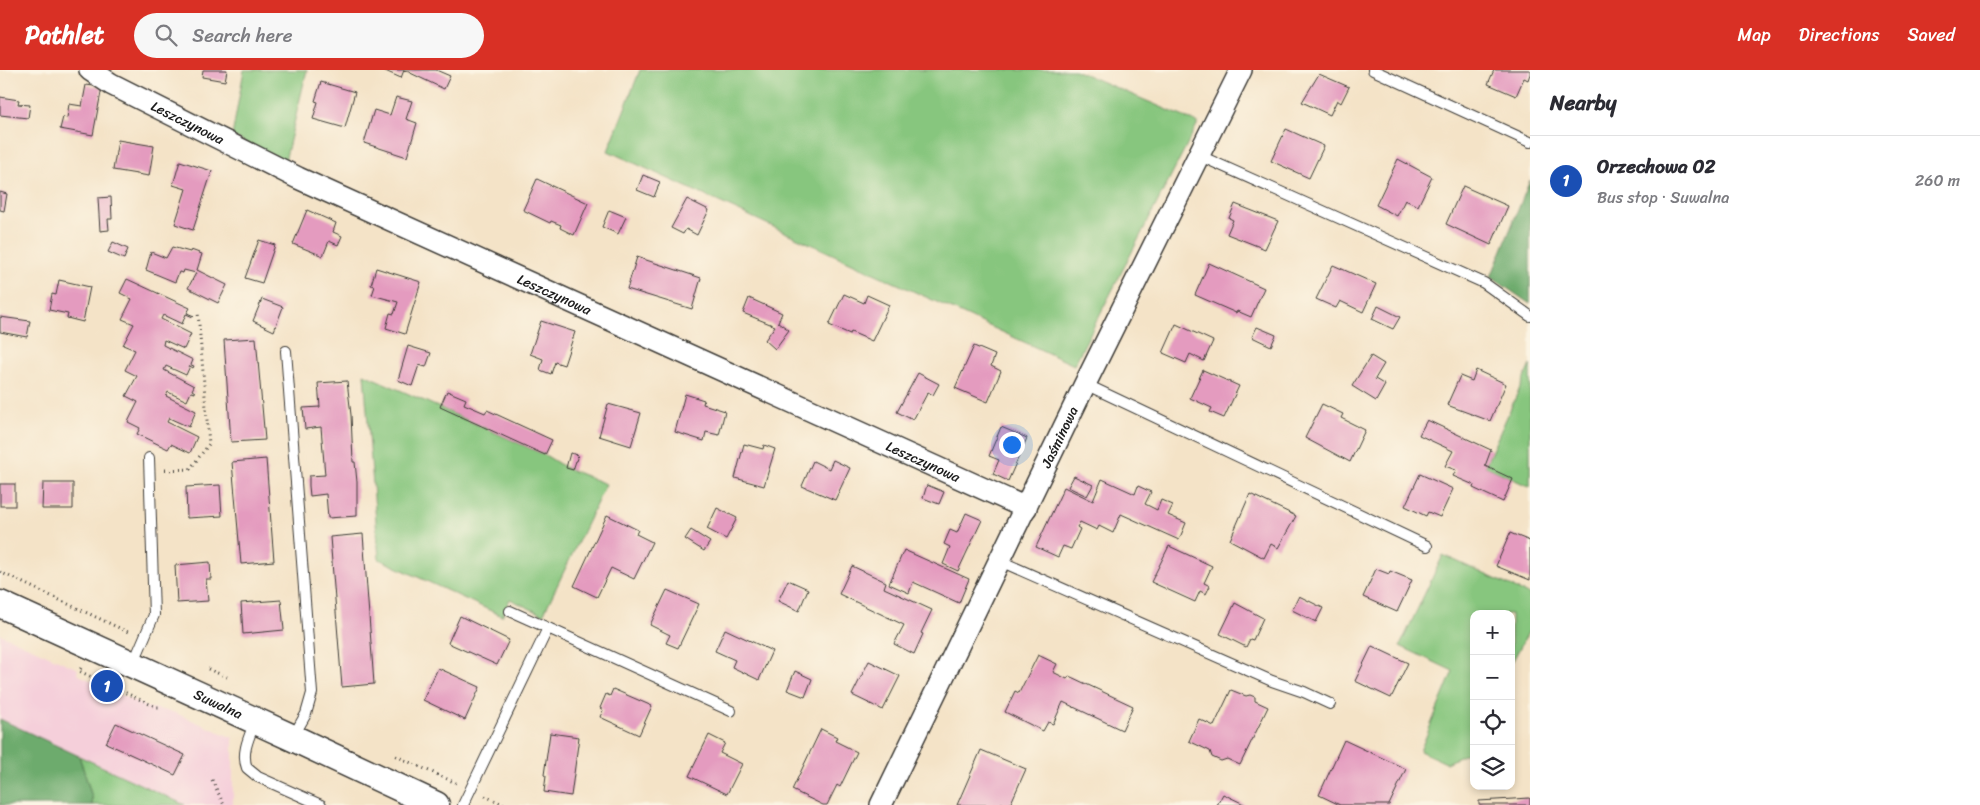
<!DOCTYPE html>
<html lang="en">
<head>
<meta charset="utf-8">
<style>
	body { margin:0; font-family:Sriracha,sans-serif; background:#f7f7f7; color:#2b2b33 }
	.controls { position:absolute; right:15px; bottom:15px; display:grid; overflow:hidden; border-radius:10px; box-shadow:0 2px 8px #0003 }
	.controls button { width:45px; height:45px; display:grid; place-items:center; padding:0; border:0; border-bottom:1px solid #e1e1e2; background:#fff; color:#2b2b33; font:25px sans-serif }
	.you { position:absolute; left:1011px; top:374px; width:18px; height:18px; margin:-12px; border:4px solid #fff; border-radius:50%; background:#1a73e8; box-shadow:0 0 0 8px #1a73e833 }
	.badge { display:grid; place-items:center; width:32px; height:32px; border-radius:50%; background:#d93025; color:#fff; font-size:16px; font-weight:700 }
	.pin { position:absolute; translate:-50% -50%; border:2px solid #fff; box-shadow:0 1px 5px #0006 }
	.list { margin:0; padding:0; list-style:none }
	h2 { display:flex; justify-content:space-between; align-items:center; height:65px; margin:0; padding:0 20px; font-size:21px }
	h2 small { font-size:16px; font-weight:400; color:#7c7c81 }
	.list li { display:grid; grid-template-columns:32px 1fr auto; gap:15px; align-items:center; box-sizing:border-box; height:90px; padding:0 20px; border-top:1px solid #e1e1e2 }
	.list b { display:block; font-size:19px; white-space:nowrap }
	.list p { margin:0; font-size:16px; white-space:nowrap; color:#7c7c81 }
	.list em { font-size:16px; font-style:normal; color:#7c7c81 }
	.icon { flex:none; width:28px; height:28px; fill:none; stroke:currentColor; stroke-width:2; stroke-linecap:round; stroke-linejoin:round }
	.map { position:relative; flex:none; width:1530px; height:735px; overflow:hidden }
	header { display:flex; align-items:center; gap:30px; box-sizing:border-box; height:70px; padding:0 25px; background:#d93025; color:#fff }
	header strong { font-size:24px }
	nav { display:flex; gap:28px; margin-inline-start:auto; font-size:18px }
	.search { width:350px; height:45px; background:#f7f7f7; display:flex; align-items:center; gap:12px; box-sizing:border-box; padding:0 18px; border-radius:28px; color:#7c7c81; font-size:19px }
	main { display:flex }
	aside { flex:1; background:#fff }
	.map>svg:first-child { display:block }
	.built { fill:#f5cfda }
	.green { fill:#87c67e; stroke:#52714d }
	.forest { fill:#6dab6d; stroke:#446444 }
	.building { fill:#e49bbf }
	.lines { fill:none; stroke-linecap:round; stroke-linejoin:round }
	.service-casing { stroke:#3c3a36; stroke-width:12 }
	.minor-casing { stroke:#3c3a36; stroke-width:24 }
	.tertiary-casing { stroke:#3c3a36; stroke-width:29 }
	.path { stroke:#3c3a36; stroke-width:3; stroke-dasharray:1 4; stroke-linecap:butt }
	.service { stroke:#fff; stroke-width:10 }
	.minor { stroke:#fff; stroke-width:21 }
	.tertiary { stroke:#fff; stroke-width:26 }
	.labels { text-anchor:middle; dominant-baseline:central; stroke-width:5; stroke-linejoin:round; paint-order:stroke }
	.street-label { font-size:14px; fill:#1c1c1c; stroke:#fcf5e5 }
</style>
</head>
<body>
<header>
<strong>Pathlet</strong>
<div class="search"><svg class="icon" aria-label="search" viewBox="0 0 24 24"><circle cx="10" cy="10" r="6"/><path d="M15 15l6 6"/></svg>Search here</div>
<nav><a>Map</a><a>Directions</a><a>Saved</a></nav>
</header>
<main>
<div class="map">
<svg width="1530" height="735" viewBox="0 0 1530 735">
	<rect width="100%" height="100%" fill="#fcf5e5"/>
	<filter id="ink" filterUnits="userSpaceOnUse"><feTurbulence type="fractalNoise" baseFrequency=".02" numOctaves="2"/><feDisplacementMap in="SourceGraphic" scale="10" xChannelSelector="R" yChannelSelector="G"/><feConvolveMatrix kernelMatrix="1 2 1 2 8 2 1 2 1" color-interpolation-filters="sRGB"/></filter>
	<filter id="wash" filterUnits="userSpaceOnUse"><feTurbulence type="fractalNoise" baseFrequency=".0096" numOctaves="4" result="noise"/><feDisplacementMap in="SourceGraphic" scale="20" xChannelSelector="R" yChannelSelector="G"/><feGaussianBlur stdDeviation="1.12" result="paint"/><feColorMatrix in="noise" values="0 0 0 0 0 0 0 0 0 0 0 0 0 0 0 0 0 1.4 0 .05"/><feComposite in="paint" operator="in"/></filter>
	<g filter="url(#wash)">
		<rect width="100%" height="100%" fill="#f4e3c7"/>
		<polygon class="built" points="0,564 78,599 77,604 146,637 173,642 233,668 233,735 185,735 0,649"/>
		<g class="green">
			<polygon points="244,0 307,0 285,91 232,66"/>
			<polygon points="640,0 1075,0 1198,53 1074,295 608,81"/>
			<polygon points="1530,295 1530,417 1485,396"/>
			<polygon points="364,304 494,362 545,385 566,398 606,414 543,545 510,529 502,546 379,489"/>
			<polygon points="1443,485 1530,525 1530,559 1511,594 1511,544 1474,544 1474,680 1446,693 1420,681 1453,601 1400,576"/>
			<polygon points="79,686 185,735 92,735 92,727"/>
		</g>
		<g class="forest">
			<polygon points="1530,110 1530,234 1491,207"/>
			<polygon points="0,649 79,686 92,727 92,735 0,735"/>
		</g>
		<g id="blocks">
			<g class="building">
				<polygon points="203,0 227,0 225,11 202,7"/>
				<polygon points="383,0 436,0 450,6 444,19 404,0 401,8"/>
				<polygon points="1494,0 1530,0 1530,4 1528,10 1524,8 1516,26 1488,14"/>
				<polygon points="1319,4 1349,17 1341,33 1337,30 1330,45 1302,32"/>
				<polygon points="321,12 355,22 345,58 313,49 318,32 315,31"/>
				<polygon points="86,15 102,17 93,65 60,59 63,47 67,48 69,34 82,36"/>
				<polygon points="0,27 19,30 18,34 30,35 28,48 0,45"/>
				<polygon points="396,27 412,31 406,49 417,53 407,87 364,73 374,40 390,45"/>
				<polygon points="1286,59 1324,76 1309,108 1271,91"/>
				<polygon points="118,70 154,76 149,106 113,100"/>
				<polygon points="1398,89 1432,107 1418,136 1405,130 1397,146 1376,135"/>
				<polygon points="180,91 212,101 193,160 175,154 186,119 173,115"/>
				<polygon points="643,105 660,112 654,127 637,120"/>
				<polygon points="537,109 588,133 574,165 560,158 561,155 551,151 550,153 523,140"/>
				<polygon points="1463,116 1508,136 1491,175 1446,154"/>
				<polygon points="0,122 7,124 4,141 0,140"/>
				<polygon points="111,127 112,149 108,149 109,160 100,161 98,128"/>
				<polygon points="687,129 709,140 697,165 686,159 683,164 671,158"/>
				<polygon points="1235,134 1278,151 1265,179 1227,164 1233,150 1229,148"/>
				<polygon points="307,140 336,153 333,162 342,166 338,175 329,171 323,186 293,174"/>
				<polygon points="609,140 626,147 618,164 602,157"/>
				<polygon points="259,170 275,175 262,213 245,208"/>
				<polygon points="113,172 128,179 124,189 108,182"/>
				<polygon points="172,177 190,182 191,180 202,184 197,200 227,215 218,233 188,218 196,203 184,200 183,203 179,202 175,212 146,200 151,182 166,188"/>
				<polygon points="637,187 701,208 692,239 627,219"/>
				<polygon points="1209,193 1264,218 1251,247 1237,241 1236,243 1195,225"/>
				<polygon points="1333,195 1376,214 1363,242 1340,231 1336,238 1316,229"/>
				<polygon points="376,198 421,212 405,264 386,258 390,243 394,244 398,232 372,225 375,216 371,215"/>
				<polygon points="127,209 190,238 187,243 194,246 193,247 186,244 182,254 163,245 161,249 191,264 184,279 164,270 163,275 193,290 191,295 194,296 193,298 190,296 186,305 166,296 164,300 194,316 192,320 195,322 195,323 191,322 187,331 168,322 166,326 196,341 189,357 169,348 167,352 197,367 190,383 171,374 168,379 137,364 140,358 128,352 138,332 126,326 137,306 125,300 135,280 123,275 134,254 122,249 132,229 120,223"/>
				<polygon points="59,210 90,217 83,252 67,248 68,244 49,240 52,224 56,225"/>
				<polygon points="844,224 864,233 867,225 889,235 872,271 851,262 850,264 829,255"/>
				<polygon points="749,228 782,243 778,252 789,260 775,279 765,270 775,256 743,243"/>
				<polygon points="262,229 283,237 274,261 253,251"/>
				<polygon points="1378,236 1400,247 1393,259 1372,249"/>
				<polygon points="0,247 30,251 27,267 0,262"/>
				<polygon points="541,251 575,262 564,295 555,292 551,304 540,300 543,289 530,284"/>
				<polygon points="1176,254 1213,271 1204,291 1190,284 1186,293 1163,283"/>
				<polygon points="1257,257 1276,265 1271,276 1252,267"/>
				<polygon points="256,268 265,370 231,372 224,270"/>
				<polygon points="408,276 431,283 426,297 419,295 412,316 398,310"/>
				<polygon points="974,276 995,285 991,296 1001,301 988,332 955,318"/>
				<polygon points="1371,286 1384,294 1375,309 1385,315 1376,331 1352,316"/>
				<polygon points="1203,300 1239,316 1224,348 1210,342 1212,338 1190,328"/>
				<polygon points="1476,300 1506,314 1490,351 1447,335 1460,306 1472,311"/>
				<polygon points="918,303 939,314 933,325 928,322 913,350 897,342"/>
				<polygon points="347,311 351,345 353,392 355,392 357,412 357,446 328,448 326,424 310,426 309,416 309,406 325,405 321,357 305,359 303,338 320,337 318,313"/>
				<polygon points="447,321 466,329 464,334 485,343 487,340 552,370 545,385 440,337"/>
				<polygon points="685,324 704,330 703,334 725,341 719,365 706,362 704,371 675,362"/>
				<polygon points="608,334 641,343 631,376 599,366"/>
				<polygon points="1322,334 1343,344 1341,348 1365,360 1350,392 1305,368"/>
				<polygon points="1427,350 1491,380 1485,396 1513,409 1503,432 1473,418 1474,415 1453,406 1456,400 1445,396 1453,381 1419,365"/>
				<polygon points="1001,357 1027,368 1008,411 993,404 999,390 989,386"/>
				<polygon points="744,374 763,379 764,375 775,379 764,416 735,408"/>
				<polygon points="570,383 578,385 573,400 566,398"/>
				<polygon points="266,389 274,491 241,494 232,392"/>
				<polygon points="833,390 850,398 835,430 802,416 813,391 829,399"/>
				<polygon points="1420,404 1453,419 1440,447 1428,442 1426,446 1405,436"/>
				<polygon points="1074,406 1093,415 1087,426 1068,417"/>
				<polygon points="1102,409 1135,424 1138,416 1151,422 1145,434 1157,440 1161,430 1173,435 1168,445 1186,453 1179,470 1121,444 1113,463 1099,456 1097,460 1080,452 1077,457 1080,459 1071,479 1063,476 1058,487 1036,477 1064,417 1093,431"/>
				<polygon points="43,413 73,413 73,439 42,439"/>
				<rect x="0" y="414" width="15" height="22"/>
				<polygon points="220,415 222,446 187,448 186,417"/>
				<polygon points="927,415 944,422 939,434 923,428"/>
				<polygon points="1250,424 1296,446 1278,478 1271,474 1264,488 1230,470"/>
				<polygon points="717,438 737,448 726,469 707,459"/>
				<polygon points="966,443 982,450 958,501 943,494 950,477 944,474 950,460 957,463"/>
				<polygon points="607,445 638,460 636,464 652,472 634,509 611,498 597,527 574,516"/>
				<polygon points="691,460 710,472 704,481 685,469"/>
				<polygon points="1510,463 1530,471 1530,510 1496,496"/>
				<polygon points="363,464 374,614 342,617 330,467"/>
				<polygon points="1169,476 1212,496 1204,513 1210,516 1206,524 1200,521 1195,532 1151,512"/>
				<polygon points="904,480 969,509 959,533 913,512 909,523 889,514"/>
				<polygon points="210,492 211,509 206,509 208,531 177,533 175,495"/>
				<polygon points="852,496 886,512 884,518 932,540 921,563 923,564 914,584 894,574 904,555 839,524"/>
				<polygon points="1376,499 1389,504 1390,501 1412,510 1397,542 1363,527"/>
				<polygon points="788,510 808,519 799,541 778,531"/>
				<polygon points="667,520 699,534 678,578 666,573 670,565 650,555"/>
				<polygon points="1299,526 1323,538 1316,552 1292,540"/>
				<polygon points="281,530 284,560 243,564 241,533"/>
				<polygon points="1235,533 1263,548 1253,570 1250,569 1246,577 1220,564"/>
				<polygon points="460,546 509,570 497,595 448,573"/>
				<polygon points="725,559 772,581 759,610 732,597 735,590 715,581"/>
				<polygon points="1372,576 1408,593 1391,628 1355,611"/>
				<polygon points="1038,585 1057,594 1053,602 1067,609 1069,606 1133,636 1122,660 1063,632 1053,654 1048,652 1043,661 1005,642 1015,621 1019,623"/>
				<polygon points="869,591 900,606 883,640 852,625"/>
				<polygon points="438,598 480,617 465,650 423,630"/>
				<polygon points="795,601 812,609 805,627 787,620"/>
				<polygon points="613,619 652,636 639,665 600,647 603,640 600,638 606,624 610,626"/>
				<polygon points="1231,620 1246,626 1250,625 1255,627 1255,631 1268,637 1240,695 1227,689 1221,691 1212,687 1210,681 1189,671 1199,649 1214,656"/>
				<polygon points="116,653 185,685 175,705 106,673"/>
				<polygon points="821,659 837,667 835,671 857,682 840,717 837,715 827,735 823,735 792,720"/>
				<polygon points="550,663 579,667 571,726 544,722 546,706 544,705"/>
				<polygon points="709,665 725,673 720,683 742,694 727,724 689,706"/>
				<polygon points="1344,670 1406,699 1389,735 1340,735 1319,725"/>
				<polygon points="981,680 1026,699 1010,735 1001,733 1000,735 957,735"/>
				<polygon points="1223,724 1246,735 1217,735"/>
				<polygon points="1530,728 1530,735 1479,735 1479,731"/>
			</g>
		</g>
	</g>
	<g filter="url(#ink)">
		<use href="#blocks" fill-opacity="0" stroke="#3c3a36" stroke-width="1"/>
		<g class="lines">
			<g class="service-casing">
				<g id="service">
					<polyline points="1373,0 1530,72"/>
					<polyline points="1198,85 1484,213 1530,246"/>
					<polyline points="286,281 312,623 306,644 293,667"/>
					<polyline points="1085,314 1427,476"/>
					<polyline points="1000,491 1272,611 1304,622 1330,634"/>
					<polyline points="548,558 731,641"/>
					<polyline points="133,594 154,545 149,388"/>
					<path d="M255,652C249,667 241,683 247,698L258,707L321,735"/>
					<polyline points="463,735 548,558 510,541"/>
				</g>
			</g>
			<g class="minor-casing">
				<g id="minor">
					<path id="s1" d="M90,0L111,14L298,108L1026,438"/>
					<path id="s2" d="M881,735L1085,314L1241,0"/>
				</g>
			</g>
			<g class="tertiary-casing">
				<g id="tertiary">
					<path id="s3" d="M0,534L293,668L436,735"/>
				</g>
			</g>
			<g class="path">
				<polyline points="165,400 190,399 209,374 198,242"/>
				<polyline points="0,502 130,563"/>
				<polyline points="81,598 79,601 156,637 162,637"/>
				<polyline points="208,599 227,607"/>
				<polyline points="396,686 456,713"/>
				<polyline points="212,710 224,735"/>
				<polyline points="485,726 505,735"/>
			</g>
			<use href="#service" class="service"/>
			<use href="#minor" class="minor"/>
			<use href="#tertiary" class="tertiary"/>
		</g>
	</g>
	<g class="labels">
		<g class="street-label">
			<text stroke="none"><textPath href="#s1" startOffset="111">Leszczynowa</textPath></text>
			<text stroke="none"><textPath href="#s1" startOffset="516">Leszczynowa</textPath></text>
			<text stroke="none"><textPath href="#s2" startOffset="409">Jaśminowa</textPath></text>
			<text stroke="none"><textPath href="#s1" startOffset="921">Leszczynowa</textPath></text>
			<text stroke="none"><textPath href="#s3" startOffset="240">Suwalna</textPath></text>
		</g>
	</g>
</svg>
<div class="controls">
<button>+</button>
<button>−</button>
<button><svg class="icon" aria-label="locate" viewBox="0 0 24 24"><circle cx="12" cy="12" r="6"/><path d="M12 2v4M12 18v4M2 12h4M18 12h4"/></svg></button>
<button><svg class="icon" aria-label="layers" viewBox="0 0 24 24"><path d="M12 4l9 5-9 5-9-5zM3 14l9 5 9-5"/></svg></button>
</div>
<div class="you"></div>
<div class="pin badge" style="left:107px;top:616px;background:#1a4fb4">1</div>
</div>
<aside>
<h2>Nearby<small></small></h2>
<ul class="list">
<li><span class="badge" style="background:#1a4fb4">1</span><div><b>Orzechowa 02</b><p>Bus stop · Suwalna</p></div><em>260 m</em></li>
</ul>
</aside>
</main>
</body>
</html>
